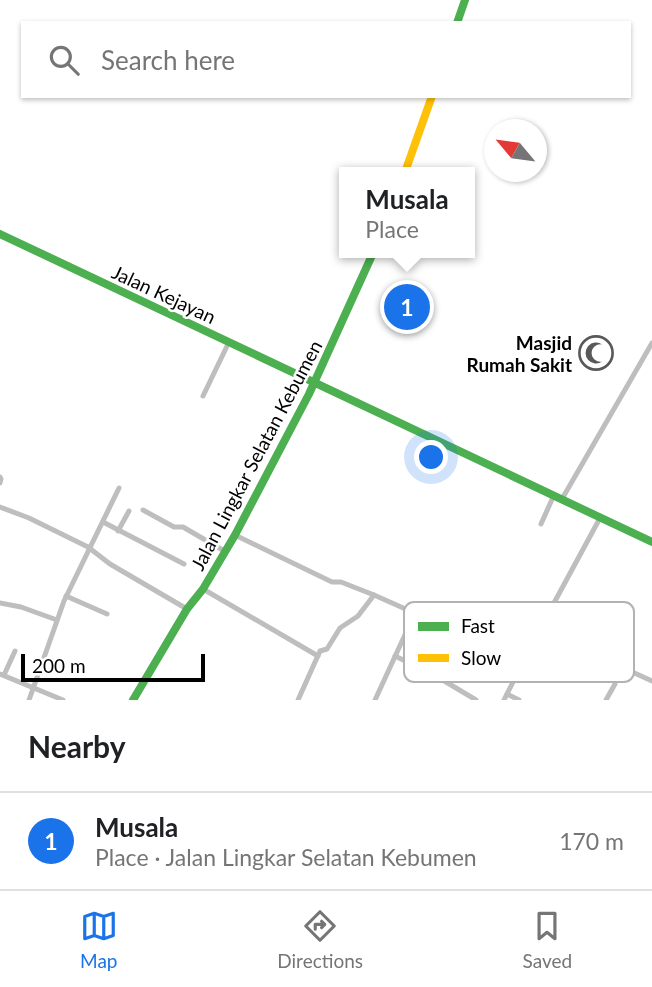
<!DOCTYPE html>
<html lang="en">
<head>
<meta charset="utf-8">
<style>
	body { margin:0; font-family:Lato,sans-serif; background:#f2f2f2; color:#202124 }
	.compass { position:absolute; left:484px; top:119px; width:63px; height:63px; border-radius:50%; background:#fff; box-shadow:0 2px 5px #0004; rotate:299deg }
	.scale { position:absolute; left:21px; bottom:18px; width:184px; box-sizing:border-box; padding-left:7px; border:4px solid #000; border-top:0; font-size:19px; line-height:24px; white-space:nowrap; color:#000; -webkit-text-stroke:5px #fff; paint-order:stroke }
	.you { position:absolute; left:432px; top:458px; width:24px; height:24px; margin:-18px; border:5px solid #fff; border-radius:50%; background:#1a73e8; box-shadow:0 0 0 10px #1a73e833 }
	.badge { display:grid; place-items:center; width:46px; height:46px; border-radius:50%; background:#1a73e8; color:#fff; font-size:23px; font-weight:700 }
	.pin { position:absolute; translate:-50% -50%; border:4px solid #fff; box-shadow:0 2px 7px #0006 }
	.popup { position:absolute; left:339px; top:167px; width:136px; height:91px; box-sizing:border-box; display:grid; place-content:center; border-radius:0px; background:#fff; filter:drop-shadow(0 2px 5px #0005); font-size:23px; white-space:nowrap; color:#757577 }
	.popup b { font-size:26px; color:#202124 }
	.popup::after { content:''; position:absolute; left:50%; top:100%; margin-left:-14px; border:14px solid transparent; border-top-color:#fff }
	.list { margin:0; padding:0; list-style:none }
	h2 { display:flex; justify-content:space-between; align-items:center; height:91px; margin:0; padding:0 28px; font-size:30px }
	h2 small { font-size:23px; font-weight:400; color:#757577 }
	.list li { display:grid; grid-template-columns:46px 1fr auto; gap:21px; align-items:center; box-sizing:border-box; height:98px; padding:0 28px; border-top:2px solid #e0e0e0 }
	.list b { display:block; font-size:26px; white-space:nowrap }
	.list p { margin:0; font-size:23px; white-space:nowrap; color:#757577 }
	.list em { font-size:23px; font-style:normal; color:#757577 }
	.icon { flex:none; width:38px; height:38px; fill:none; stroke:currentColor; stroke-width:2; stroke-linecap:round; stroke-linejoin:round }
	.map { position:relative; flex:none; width:652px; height:700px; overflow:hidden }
	.search { position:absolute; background:#fff; box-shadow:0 2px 5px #0004; left:21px; right:21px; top:21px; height:77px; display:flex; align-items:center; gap:18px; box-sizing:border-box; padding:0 24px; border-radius:0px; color:#757577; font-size:26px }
	.sheet { height:189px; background:#fff }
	nav { display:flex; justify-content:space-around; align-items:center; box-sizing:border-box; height:98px; border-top:2px solid #e0e0e0; background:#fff; font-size:19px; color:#757577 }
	nav a { display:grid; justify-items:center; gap:4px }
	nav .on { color:#1a73e8 }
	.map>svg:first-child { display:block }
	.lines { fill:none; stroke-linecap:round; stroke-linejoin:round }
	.street { stroke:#bebebe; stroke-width:5 }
	.fast { stroke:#4caf50; stroke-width:8 }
	.slow { stroke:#ffc107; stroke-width:8 }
	.labels { text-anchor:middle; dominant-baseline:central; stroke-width:5; stroke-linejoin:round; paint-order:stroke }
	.street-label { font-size:19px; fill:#000; stroke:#fff }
	.poi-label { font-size:19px; font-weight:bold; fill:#000; stroke:#fff; text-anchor:end }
	.key { fill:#fff; stroke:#b2b2b2; stroke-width:2 }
	.key-label { font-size:19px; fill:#000 }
</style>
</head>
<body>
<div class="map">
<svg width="652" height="700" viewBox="0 0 652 700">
	<rect width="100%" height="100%" fill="#fff"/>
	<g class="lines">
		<g class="street">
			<polyline points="203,396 229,342"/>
			<polyline points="0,477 1,479 0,483"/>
			<polyline points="562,499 652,343"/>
			<polyline points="0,507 29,518 88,547 110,564 187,609"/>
			<polyline points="143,510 174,527 183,527 226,552"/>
			<polyline points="103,522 184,564"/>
			<polyline points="541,524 554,495"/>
			<polyline points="118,531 129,511"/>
			<polyline points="235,535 332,582 341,582 374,595 471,638 480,638 524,662"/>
			<polyline points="203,589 318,656"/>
			<polyline points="66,596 107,614"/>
			<polyline points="0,603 21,607 57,620"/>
			<polyline points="565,650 615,680 615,684 606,700"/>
			<polyline points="395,656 436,676 476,700"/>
			<polyline points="630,671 652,681"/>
			<polyline points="0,674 63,700"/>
			<polyline points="4,675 15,651"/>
			<polyline points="507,694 519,700"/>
			<polyline points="29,700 64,601 119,488"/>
			<polyline points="298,700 320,651 327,649 340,628 358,616 374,595"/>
			<polyline points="375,700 415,613"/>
			<polyline points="504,700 535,638 600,518"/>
		</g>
		<g class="fast">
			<polyline points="457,23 465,0"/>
			<polyline points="0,234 652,542"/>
			<polyline points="133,700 187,609 203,589 235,535 309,394 373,253"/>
		</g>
		<polyline class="slow" points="405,172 432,96"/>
	</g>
	<defs>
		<g id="mosque-ring" transform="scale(1.75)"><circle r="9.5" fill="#fff" stroke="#595959" stroke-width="1.5"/><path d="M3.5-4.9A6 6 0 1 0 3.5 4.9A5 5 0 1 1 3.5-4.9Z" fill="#595959"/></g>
	</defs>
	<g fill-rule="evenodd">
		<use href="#mosque-ring" x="596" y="353"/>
	</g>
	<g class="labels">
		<g class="street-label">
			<text transform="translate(164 294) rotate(25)">Jalan Kejayan</text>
			<text transform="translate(256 455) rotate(-62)">Jalan Lingkar Selatan Kebumen</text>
		</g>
		<g class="poi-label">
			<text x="572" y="342">Masjid<tspan x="572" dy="22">Rumah Sakit</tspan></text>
		</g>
	</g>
	<rect x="404" y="602" width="230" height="80" rx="10" class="key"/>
	<rect x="418" y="622" width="31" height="9" fill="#4caf50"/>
	<rect x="418" y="654" width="31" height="8" fill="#ffc107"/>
	<g class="key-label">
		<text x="461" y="633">Fast</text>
		<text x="461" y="665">Slow</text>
	</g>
</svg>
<svg class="compass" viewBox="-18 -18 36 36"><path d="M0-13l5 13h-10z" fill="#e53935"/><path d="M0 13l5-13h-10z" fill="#757577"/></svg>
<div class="scale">200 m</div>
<div class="you"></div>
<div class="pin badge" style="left:407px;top:307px">1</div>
<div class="popup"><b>Musala</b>Place</div>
<div class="search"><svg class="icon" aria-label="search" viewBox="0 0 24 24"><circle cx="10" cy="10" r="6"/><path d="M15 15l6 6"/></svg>Search here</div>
</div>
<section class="sheet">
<h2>Nearby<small></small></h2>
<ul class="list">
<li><span class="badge">1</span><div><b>Musala</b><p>Place · Jalan Lingkar Selatan Kebumen</p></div><em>170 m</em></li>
</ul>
</section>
<nav>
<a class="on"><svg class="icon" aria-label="map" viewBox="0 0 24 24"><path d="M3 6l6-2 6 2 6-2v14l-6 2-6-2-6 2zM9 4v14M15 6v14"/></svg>Map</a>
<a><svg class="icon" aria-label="directions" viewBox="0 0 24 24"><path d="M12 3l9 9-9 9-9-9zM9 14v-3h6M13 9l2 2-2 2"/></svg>Directions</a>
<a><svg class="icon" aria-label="saved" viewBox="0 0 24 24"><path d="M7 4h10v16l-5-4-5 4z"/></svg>Saved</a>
</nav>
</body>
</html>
